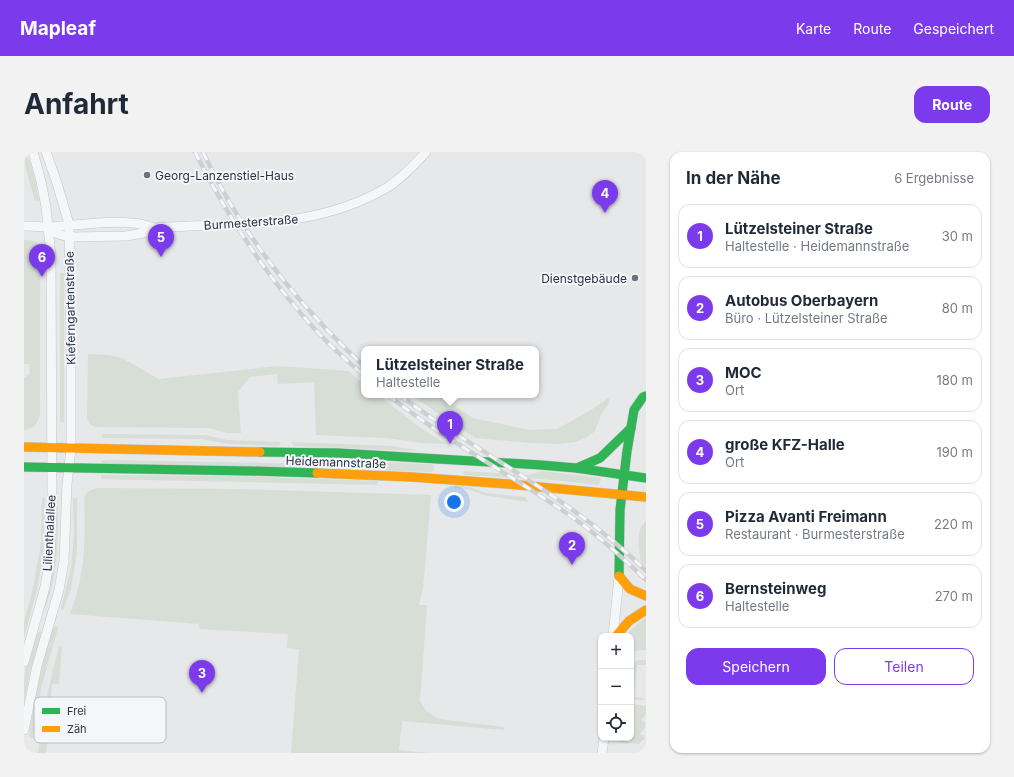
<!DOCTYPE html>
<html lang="de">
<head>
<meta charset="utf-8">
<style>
	body { margin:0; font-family:Inter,sans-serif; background:#f2f2f3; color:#1f2937 }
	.controls { position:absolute; right:12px; bottom:12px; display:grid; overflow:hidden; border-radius:8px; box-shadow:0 1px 3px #0004 }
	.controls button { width:36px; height:36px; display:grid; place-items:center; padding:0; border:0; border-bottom:1px solid #e0e1e3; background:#fff; color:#1f2937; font:20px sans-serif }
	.you { position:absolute; left:430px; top:350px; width:14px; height:14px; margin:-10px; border:3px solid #fff; border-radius:50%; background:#1a73e8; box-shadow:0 0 0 6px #1a73e833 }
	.badge { display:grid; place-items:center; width:26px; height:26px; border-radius:50%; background:#7c3aed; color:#fff; font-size:13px; font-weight:700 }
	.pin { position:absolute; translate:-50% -33px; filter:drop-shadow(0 1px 2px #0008) }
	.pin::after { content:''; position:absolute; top:21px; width:14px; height:12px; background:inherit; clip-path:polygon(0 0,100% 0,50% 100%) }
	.popup { position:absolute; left:337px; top:194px; width:178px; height:52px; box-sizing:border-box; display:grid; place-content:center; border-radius:8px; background:#fff; filter:drop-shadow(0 1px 3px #0005); font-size:13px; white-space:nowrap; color:#747a83 }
	.popup b { font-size:15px; color:#1f2937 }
	.popup::after { content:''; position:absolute; left:50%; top:100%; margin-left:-8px; border:8px solid transparent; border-top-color:#fff }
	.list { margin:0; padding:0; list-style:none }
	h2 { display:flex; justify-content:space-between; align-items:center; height:52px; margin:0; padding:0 16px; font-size:17px }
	h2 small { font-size:13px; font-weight:400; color:#747a83 }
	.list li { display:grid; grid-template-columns:26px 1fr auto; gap:12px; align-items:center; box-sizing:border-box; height:64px; margin:0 8px 8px; padding:0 8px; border:1px solid #e0e1e3; border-radius:12px }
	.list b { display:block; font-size:15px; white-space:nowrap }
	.list p { margin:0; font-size:13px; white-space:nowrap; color:#747a83 }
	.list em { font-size:13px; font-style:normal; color:#747a83 }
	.actions { display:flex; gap:8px; padding:12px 16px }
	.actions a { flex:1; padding:9px 0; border:1px solid #7c3aed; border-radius:12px; text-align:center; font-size:14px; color:#7c3aed }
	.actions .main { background:#7c3aed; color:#fff }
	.icon { flex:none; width:22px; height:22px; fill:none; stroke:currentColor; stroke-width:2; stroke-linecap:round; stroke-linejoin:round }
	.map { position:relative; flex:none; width:622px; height:601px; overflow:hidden; border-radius:12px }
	header { display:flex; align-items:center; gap:24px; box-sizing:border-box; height:56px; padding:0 20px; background:#7c3aed; color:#fff }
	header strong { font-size:19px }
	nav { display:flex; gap:22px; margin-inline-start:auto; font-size:14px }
	.intro { display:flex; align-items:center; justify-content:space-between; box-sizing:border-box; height:96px; padding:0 24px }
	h1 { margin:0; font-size:28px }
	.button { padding:10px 18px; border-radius:12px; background:#7c3aed; color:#fff; font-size:14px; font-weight:700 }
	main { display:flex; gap:24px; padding:0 24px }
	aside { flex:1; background:#fff; border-radius:12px; box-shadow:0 1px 3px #0004 }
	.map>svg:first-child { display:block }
	.green { fill:#d6ded6 }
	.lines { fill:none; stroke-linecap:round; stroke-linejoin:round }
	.street-casing { stroke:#c4c6c8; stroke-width:10 }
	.fast-casing { stroke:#c4c6c8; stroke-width:10 }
	.slow-casing { stroke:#c4c6c8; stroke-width:10 }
	.street { stroke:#f5f6f7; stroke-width:9 }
	.fast { stroke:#30b455; stroke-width:9 }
	.slow { stroke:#ff9f0a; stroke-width:9 }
	.rail-casing { stroke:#cecfd2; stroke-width:4.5 }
	.rail { stroke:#f4f6f9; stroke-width:3; stroke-dasharray:9; stroke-linecap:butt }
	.poi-dot { fill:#6c737f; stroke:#f4f6f9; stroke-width:1.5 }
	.labels { text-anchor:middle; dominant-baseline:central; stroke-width:4; stroke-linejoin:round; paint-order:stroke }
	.poi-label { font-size:12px; fill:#2b3445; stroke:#f4f6f9; text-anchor:start }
	.street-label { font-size:12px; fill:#2b3445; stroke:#f4f6f9 }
	.key { fill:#f4f6f9; stroke:#b8bcc3; stroke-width:1 }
	.key-label { font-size:11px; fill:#2b3445 }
</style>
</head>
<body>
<header>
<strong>Mapleaf</strong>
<nav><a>Karte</a><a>Route</a><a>Gespeichert</a></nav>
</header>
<div class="intro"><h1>Anfahrt</h1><a class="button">Route</a></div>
<main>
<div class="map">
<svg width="622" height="601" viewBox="0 0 622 601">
	<rect width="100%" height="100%" fill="#e6e8ea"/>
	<g class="green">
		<path d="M0,0C9,10 12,35 15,48L11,49C7,33 0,16 0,0Z"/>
		<polygon points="0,88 10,89 16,93 16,264 11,274 0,278 0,226 6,222 5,212 0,212"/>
		<rect x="36" y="121" width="4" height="149"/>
		<polygon points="64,202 85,203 98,206 135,227 254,214 324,219 340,232 340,243 354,243 398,277 422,292 397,291 363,286 292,283 290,230 254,232 253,222 226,225 214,240 217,281 203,281 185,276 71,275 67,273 63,266"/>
		<polygon points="387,243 414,243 449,266 505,278 533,277 567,258 586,245 585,251 578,261 571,279 562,286 551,290 533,292 508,291 451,286"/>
		<polygon points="78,282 181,283 204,288 257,290 255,294 204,292 178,287 78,286"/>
		<polygon points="267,290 367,294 392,298 393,299 270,294"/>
		<polygon points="78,308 294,312 327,309 407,312 410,313 410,318 408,320 404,320 295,316 77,312"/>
		<polygon points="440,319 505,323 518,319 577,326 575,333 517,327 439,323"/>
		<polygon points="77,323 209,324 354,329 353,333 77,327"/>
		<polygon points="431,333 446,335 461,341 501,345 504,350 460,343 447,338 430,336"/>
		<path d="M72,336L212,337L407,343L399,437L395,453H403L396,549L402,559L414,567L480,575V578L378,569L375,598L405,601H267L275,497L263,496L264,482L176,477L175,472L46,462C61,425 62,385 60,346L63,340Z"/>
		<polygon points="18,346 21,346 20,401 12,442 0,486 0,469 7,445 15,404 17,389"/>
		<path d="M31,346H34C34,381 35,426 20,458H18Z"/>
		<polygon points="49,346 53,346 53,400 47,436 39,459 37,456 47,416 50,383"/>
		<path d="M622,369V415L617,411C616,398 610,379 622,369Z"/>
		<polygon points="622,465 622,498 616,498 607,500 607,484 602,484 605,480"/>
		<polygon points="33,474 34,476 18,533 8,587 5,584 13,534 27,479 29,476"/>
		<path d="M15,480H17V482L6,520L0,551C0,530 0,497 15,480Z"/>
		<polygon points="35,494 38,494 35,532 28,532 22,601 14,601 19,559"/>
		<polygon points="617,508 622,508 622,513 613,513 610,545 620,546 619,548 607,547 607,510"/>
		<polygon points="607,552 622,554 622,562 617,568 621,571 621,575 616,582 620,584 620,588 618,588 615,592 594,590 594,586 607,586"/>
	</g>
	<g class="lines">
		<g class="street-casing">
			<g id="street">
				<path d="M0,74C8,74 17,75 25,75C51,74 105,64 129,76"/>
				<path d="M24,75L34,82L45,85L102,84L119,81L129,76C210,70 290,79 364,35C378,26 391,12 402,0"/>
				<polyline points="589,484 595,425"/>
				<polyline points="0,510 21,435 26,405 28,347 27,103 22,55 17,29 9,0"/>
				<polyline points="0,578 13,514 35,438 40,409 43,332 47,297 47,201 45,72 32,28 22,0"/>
				<polyline points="578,601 580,586"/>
			</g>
		</g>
		<g class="fast-casing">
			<g id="fast">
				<polyline points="236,300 314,301 517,313 552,316 622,326"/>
				<polyline points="0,315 227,319 293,321"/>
				<polyline points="553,316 576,306 607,276"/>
				<polyline points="595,424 596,358 603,299 610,258 619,245 622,244"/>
			</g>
		</g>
		<g class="slow-casing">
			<g id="slow">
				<polyline points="0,295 236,300"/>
				<polyline points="293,321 388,325 484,332 622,345"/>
				<polyline points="595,424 606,437 622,444"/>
				<polyline points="592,484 605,469 622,458"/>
			</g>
		</g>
		<use href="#street" class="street"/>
		<use href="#fast" class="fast"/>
		<use href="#slow" class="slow"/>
		<g class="rail-casing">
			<g id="rail">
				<path d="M171,0C211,80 270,167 340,223"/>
				<path d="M179,0C217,81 274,153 340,214"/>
				<path d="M364,243C422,289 488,323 548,365C575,384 599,406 622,428"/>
				<path d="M375,243C457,303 550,347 622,419"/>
			</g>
		</g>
		<use href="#rail" class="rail"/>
	</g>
	<g class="poi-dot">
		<circle cx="123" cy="23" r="4"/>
		<circle cx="611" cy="126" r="4"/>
	</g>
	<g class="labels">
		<g class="poi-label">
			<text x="131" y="23">Georg-Lanzenstiel-Haus</text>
			<text x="603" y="126" text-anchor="end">Dienstgebäude</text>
		</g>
		<g class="street-label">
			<text transform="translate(227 70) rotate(-4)">Burmesterstraße</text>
			<text transform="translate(46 156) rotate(-91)">Kieferngartenstraße</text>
			<text transform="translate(312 310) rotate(2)">Heidemannstraße</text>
			<text transform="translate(25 381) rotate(-87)">Lilienthalallee</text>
		</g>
	</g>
	<rect x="10" y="545" width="132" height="46" rx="6" class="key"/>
	<rect x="18" y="556" width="18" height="6" fill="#30b455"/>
	<rect x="18" y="574" width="18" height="6" fill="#ff9f0a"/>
	<g class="key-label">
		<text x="43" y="563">Frei</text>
		<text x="43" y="581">Zäh</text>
	</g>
</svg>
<div class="controls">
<button>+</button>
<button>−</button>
<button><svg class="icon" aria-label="locate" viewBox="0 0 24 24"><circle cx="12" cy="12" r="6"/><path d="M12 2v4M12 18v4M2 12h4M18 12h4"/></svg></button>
</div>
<div class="you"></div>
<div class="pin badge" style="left:426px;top:292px">1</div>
<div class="popup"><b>Lützelsteiner Straße</b>Haltestelle</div>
<div class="pin badge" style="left:548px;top:413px">2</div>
<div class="pin badge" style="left:178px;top:541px">3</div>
<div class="pin badge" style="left:581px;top:61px">4</div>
<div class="pin badge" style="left:137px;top:105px">5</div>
<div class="pin badge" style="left:18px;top:125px">6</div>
</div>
<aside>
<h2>In der Nähe<small>6 Ergebnisse</small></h2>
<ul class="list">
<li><span class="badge">1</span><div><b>Lützelsteiner Straße</b><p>Haltestelle · Heidemannstraße</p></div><em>30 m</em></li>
<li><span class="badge">2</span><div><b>Autobus Oberbayern</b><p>Büro · Lützelsteiner Straße</p></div><em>80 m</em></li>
<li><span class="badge">3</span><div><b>MOC</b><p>Ort</p></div><em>180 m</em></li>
<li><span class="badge">4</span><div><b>große KFZ-Halle</b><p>Ort</p></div><em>190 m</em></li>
<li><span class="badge">5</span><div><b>Pizza Avanti Freimann</b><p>Restaurant · Burmesterstraße</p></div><em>220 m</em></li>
<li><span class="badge">6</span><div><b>Bernsteinweg</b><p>Haltestelle</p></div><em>270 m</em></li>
</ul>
<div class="actions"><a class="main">Speichern</a><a>Teilen</a></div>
</aside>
</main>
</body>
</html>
